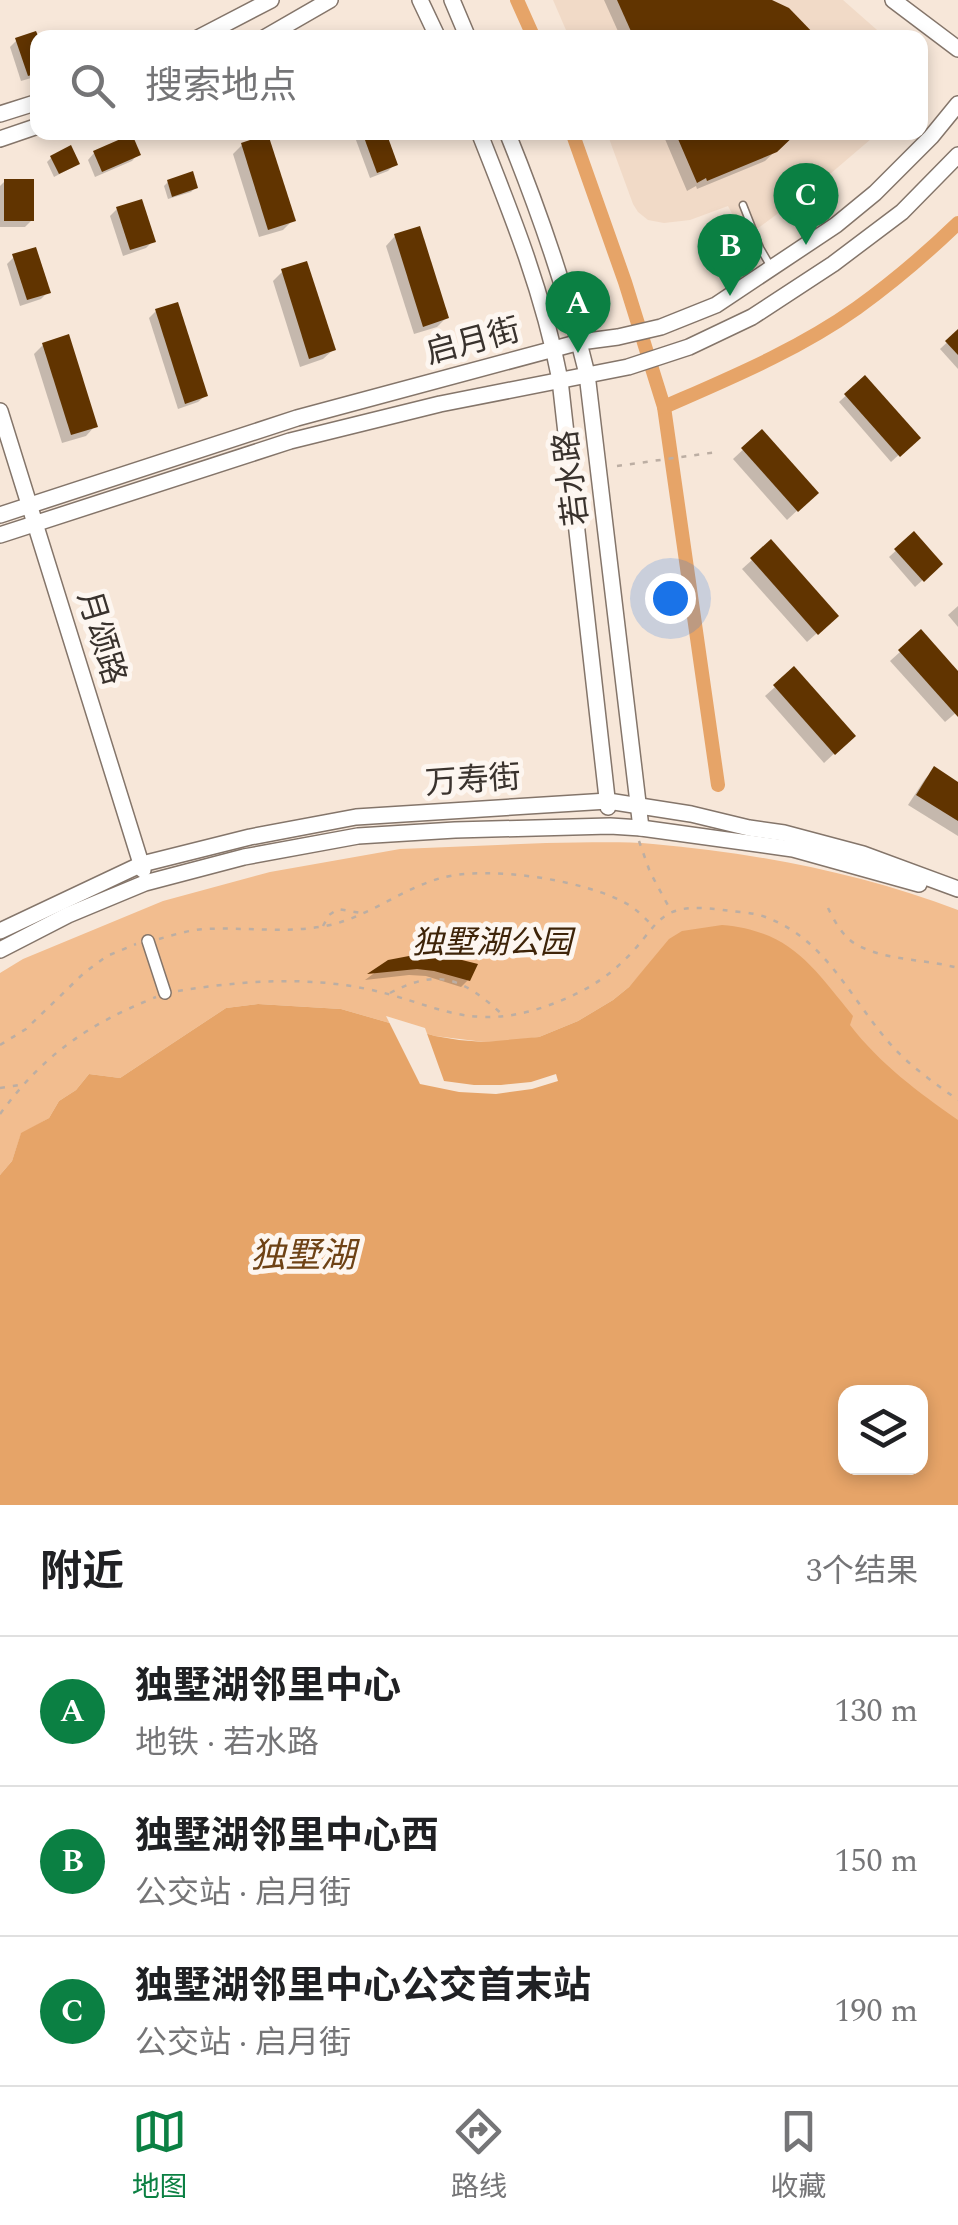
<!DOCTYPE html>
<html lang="zh">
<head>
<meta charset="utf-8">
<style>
	body { margin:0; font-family:Spectral,"Noto Sans SC",serif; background:#f2f2f2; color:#202124 }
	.controls { position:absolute; right:30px; bottom:30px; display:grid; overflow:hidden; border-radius:20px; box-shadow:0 5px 15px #0003 }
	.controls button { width:90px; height:90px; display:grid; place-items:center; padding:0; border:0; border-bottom:2px solid #e0e0e0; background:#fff; color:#202124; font:50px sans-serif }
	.you { position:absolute; left:670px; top:598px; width:35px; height:35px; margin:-25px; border:8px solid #fff; border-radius:50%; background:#1a73e8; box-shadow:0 0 0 15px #1a73e833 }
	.badge { display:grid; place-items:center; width:65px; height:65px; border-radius:50%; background:#0b8043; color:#fff; font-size:32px; font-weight:700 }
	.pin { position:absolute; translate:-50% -82px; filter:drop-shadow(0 2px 5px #0008) }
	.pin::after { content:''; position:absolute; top:52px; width:35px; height:30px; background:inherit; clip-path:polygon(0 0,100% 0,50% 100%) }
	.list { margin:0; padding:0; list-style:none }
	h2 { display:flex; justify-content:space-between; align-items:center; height:130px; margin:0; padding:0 40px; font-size:42px }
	h2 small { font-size:32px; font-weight:400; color:#757577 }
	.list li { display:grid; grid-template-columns:65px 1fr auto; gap:30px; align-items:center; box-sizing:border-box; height:150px; padding:0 40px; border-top:2px solid #e0e0e0 }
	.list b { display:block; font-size:38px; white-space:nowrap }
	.list p { margin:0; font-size:32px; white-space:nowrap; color:#757577 }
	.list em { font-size:32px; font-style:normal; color:#757577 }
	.icon { flex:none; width:55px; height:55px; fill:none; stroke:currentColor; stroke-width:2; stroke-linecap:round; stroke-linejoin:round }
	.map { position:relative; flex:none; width:958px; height:1505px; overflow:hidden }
	.search { position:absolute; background:#fff; box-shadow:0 5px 15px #0003; left:30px; right:30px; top:30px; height:110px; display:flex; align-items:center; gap:25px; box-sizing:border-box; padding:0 35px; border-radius:20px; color:#757577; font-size:38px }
	.sheet { height:580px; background:#fff }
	nav { display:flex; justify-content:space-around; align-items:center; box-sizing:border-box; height:140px; border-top:2px solid #e0e0e0; background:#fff; font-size:28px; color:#757577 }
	nav a { display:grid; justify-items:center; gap:5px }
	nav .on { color:#0b8043 }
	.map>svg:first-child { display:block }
	.built { fill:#f1dac7 }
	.green { fill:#f2bd8f }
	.water { fill:#e6a468; fill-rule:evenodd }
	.pier { fill:#f7e7d9 }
	.shadow { fill:#0003 }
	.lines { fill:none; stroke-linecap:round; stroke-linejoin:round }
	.canal { stroke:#e6a468; stroke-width:14 }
	.building { fill:#613400 }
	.lane-casing { stroke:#84756a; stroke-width:9 }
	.street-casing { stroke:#84756a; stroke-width:14 }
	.secondary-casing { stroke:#84756a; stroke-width:18 }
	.path { stroke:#bcaea3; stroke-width:2.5; stroke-dasharray:5 8; stroke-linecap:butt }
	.lane { stroke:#fff; stroke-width:6 }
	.street { stroke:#fff; stroke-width:11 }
	.secondary { stroke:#fff; stroke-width:15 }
	.labels { text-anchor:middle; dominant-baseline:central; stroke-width:10; stroke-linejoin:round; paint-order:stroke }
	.street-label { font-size:32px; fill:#39322d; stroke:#fdf6f0 }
	.park-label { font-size:32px; font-style:italic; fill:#3e2409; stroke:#fdf6f0 }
	.water-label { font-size:35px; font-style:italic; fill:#6e4215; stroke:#fdf6f0 }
</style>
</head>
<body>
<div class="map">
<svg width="958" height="1505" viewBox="0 0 958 1505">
	<rect width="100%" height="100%" fill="#f7e7d9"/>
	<g class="built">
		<polygon points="553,0 843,0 885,37 569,37"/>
		<polygon points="607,133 878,133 823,180 745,238 728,206 690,220 664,223 648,220 638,212 633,204"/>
	</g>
	<path class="green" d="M546,843C582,843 618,841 653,844C757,853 860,873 958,910V1127L644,970L629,987L613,1000L578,1021L539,1037L510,1041L484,1042L435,1036L341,1009L258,1004L226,1008L120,1078L89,1074L76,1090L59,1101L49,1118L21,1134L12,1161L0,1175V973L23,959L163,901L270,872L400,849Z"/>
	<path class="water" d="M722,925C791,931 812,966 853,1016L850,1025C880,1064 918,1092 958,1120V1505H0V1175L12,1161L21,1133L49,1118L59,1101L76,1090L89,1074L120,1078L226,1008L258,1004L341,1009L435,1036L459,1040L484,1042L539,1037L578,1021L613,1000L629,987L669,939L682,931ZM846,1392H920V1468H846Z"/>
	<polygon class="pier" points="386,1016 425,1028 444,1081 474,1085 501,1085 531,1082 556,1074 558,1081 532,1089 496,1094 459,1092 420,1084"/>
	<g class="shadow">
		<polygon points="604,0 766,0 815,38 621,38"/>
		<polygon points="17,40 38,42 38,76 21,81 10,47"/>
		<polygon points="353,132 383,132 395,164 388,171 370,178"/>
		<polygon points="662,132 795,132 765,161 697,189 696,186 687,191"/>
		<polygon points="242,145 293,220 283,230 259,237 233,154"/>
		<polygon points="94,153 138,154 132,161 95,177 88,160"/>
		<polygon points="51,158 73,167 54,177 47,162"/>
		<polygon points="5,181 32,220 25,227 0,227 0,186"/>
		<polygon points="168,182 195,188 191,192 168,199 164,186"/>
		<polygon points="117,209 153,241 146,248 123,256 110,216"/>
		<polygon points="395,236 446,318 437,327 414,334 386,246"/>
		<polygon points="14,257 48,292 41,299 20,306 7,264"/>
		<polygon points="282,272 333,350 323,359 300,367 273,281"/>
		<polygon points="156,311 205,396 198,402 178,409 149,318"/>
		<polygon points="958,332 958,369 940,349"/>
		<polygon points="43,345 95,426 86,436 62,443 34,354"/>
		<polygon points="864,379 917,438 891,462 839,402"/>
		<polygon points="762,432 816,493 787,520 733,459"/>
		<polygon points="913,535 940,564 915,587 889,557"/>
		<polygon points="771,543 836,616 807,642 742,569"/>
		<polygon points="958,606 958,627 948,615"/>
		<polygon points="921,633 958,675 958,711 945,722 890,661"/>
		<polygon points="794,670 853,736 824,763 765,696"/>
		<polygon points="934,769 958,785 958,836 908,805 925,779"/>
		<polygon points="430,954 468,980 461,987 426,976 409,975 365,980 389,962"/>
	</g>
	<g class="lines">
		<g class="canal">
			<polyline points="517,0 534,38"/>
			<polyline points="572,132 625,282 664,407 718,785"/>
			<path d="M664,407C730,378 798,350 857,308C893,282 926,254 958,223"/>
		</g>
	</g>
	<g class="building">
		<polygon points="617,0 772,0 789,8 818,38 634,38"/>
		<polygon points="36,31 39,38 38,73 28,76 15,38"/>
		<polygon points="362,132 386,132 398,165 377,173"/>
		<polygon points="675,132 798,132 777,152 707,181 706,178 697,183"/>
		<polygon points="132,134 141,155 102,172 93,151"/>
		<polygon points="268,134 296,221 268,230 241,143"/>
		<polygon points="71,145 80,164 59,174 50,156"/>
		<polygon points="193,171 198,188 172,197 167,180"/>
		<rect x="4" y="179" width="30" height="42"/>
		<polygon points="142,199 156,242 130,250 116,207"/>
		<polygon points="420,226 449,318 423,327 394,234"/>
		<polygon points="36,247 51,293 27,300 12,254"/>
		<polygon points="307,261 336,350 309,359 281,269"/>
		<polygon points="178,302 208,396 185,404 155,309"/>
		<polygon points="958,329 958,355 945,341"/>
		<polygon points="69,334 98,427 71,435 42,343"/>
		<polygon points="865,375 921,438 900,457 844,394"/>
		<polygon points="762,429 819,493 798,512 741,448"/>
		<polygon points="914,531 943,564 924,582 894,549"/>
		<polygon points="771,539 839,616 818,635 750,558"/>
		<polygon points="921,629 958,671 958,717 898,650"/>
		<polygon points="794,666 856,736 835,755 773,685"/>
		<polygon points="934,766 958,782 958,821 916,795"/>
		<polygon points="430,952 478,964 470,981 434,971 417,969 367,974 388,960"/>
	</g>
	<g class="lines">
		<g class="lane-casing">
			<polyline id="lane" points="743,205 760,248 771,267"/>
		</g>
		<g class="street-casing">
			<polyline id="street" points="148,941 165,993"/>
		</g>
		<g class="secondary-casing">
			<g id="secondary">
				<polyline points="420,0 438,38"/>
				<polyline points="452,0 468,38"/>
				<polyline points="893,0 958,49"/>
				<polyline points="198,38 271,0"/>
				<polyline points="264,38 330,0"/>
				<polyline points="0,114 38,102"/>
				<path d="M479,132C512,215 543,292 560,380L608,807"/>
				<path d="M507,132C539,211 567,291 587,374L641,828"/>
				<polyline points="0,139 38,126"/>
				<polyline points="0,411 143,870"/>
				<polyline points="0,515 297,418 580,342 618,337 661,327 716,305 836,225 875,193 931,137 958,104"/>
				<polyline points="0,535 290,441 440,404 628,367 689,347 752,317 833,264 902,212 958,155"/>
				<polyline points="0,931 142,864 250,837 356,817 608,801 691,814 749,828 784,833 863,854 958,889"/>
				<polyline points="0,950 68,915 145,883 244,857 358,836 455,830 610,826 641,828 793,849 919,884"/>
			</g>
		</g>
		<g class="path">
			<polyline points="617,466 717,452"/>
			<polyline points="639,841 650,872 671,911"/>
			<path d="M828,908C835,922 843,937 857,945C887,961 926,959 958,968"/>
			<polyline points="323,926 329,915 338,909 361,913"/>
			<path d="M159,939C173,935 189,930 204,929C242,927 281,933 319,927C364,921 398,890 441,878C488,865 587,880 629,905C637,910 645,918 652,925"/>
			<path d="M178,991C239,981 306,976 367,989C430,1002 463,1029 531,1011C562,1002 594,988 618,966C662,927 652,900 723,910C737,912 754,912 768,918C829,942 851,1001 893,1047C911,1067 936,1084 958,1100"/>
			<path d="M390,993C440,967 463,979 503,1015"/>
			<polyline points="0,1045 26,1029 84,973 107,956 136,944"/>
			<polyline points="0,1088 20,1085"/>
			<path d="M0,1114C44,1054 87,1025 156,997"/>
		</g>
		<use href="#lane" class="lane"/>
		<use href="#street" class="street"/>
		<use href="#secondary" class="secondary"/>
	</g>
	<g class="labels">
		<g class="street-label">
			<text transform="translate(473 342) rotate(-15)">启月街</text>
			<text transform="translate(572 478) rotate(-97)">若水路</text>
			<text transform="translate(101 638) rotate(73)">月颂路</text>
			<text transform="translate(473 781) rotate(-4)">万寿街</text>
		</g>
		<g class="park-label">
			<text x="492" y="943">独墅湖公园</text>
		</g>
		<g class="water-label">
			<text x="303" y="1256">独墅湖</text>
		</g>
	</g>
</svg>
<div class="controls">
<button><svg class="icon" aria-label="layers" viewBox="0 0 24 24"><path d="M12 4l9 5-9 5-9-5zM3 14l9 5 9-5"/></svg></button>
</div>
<div class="you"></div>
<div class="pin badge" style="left:578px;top:353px">A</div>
<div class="pin badge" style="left:730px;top:296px">B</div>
<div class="pin badge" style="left:806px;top:245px">C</div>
<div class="search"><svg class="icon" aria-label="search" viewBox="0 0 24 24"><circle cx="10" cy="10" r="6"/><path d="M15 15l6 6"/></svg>搜索地点</div>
</div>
<section class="sheet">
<h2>附近<small>3个结果</small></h2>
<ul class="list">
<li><span class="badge">A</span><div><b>独墅湖邻里中心</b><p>地铁 · 若水路</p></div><em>130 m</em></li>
<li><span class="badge">B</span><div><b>独墅湖邻里中心西</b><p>公交站 · 启月街</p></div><em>150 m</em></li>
<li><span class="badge">C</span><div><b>独墅湖邻里中心公交首末站</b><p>公交站 · 启月街</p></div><em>190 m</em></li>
</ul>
</section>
<nav>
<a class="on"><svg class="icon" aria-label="map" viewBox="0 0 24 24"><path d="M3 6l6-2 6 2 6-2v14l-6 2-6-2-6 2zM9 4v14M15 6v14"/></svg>地图</a>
<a><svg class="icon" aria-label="directions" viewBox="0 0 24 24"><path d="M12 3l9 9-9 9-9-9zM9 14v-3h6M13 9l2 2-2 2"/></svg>路线</a>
<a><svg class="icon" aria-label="saved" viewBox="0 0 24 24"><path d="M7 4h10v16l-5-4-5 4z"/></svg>收藏</a>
</nav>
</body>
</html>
